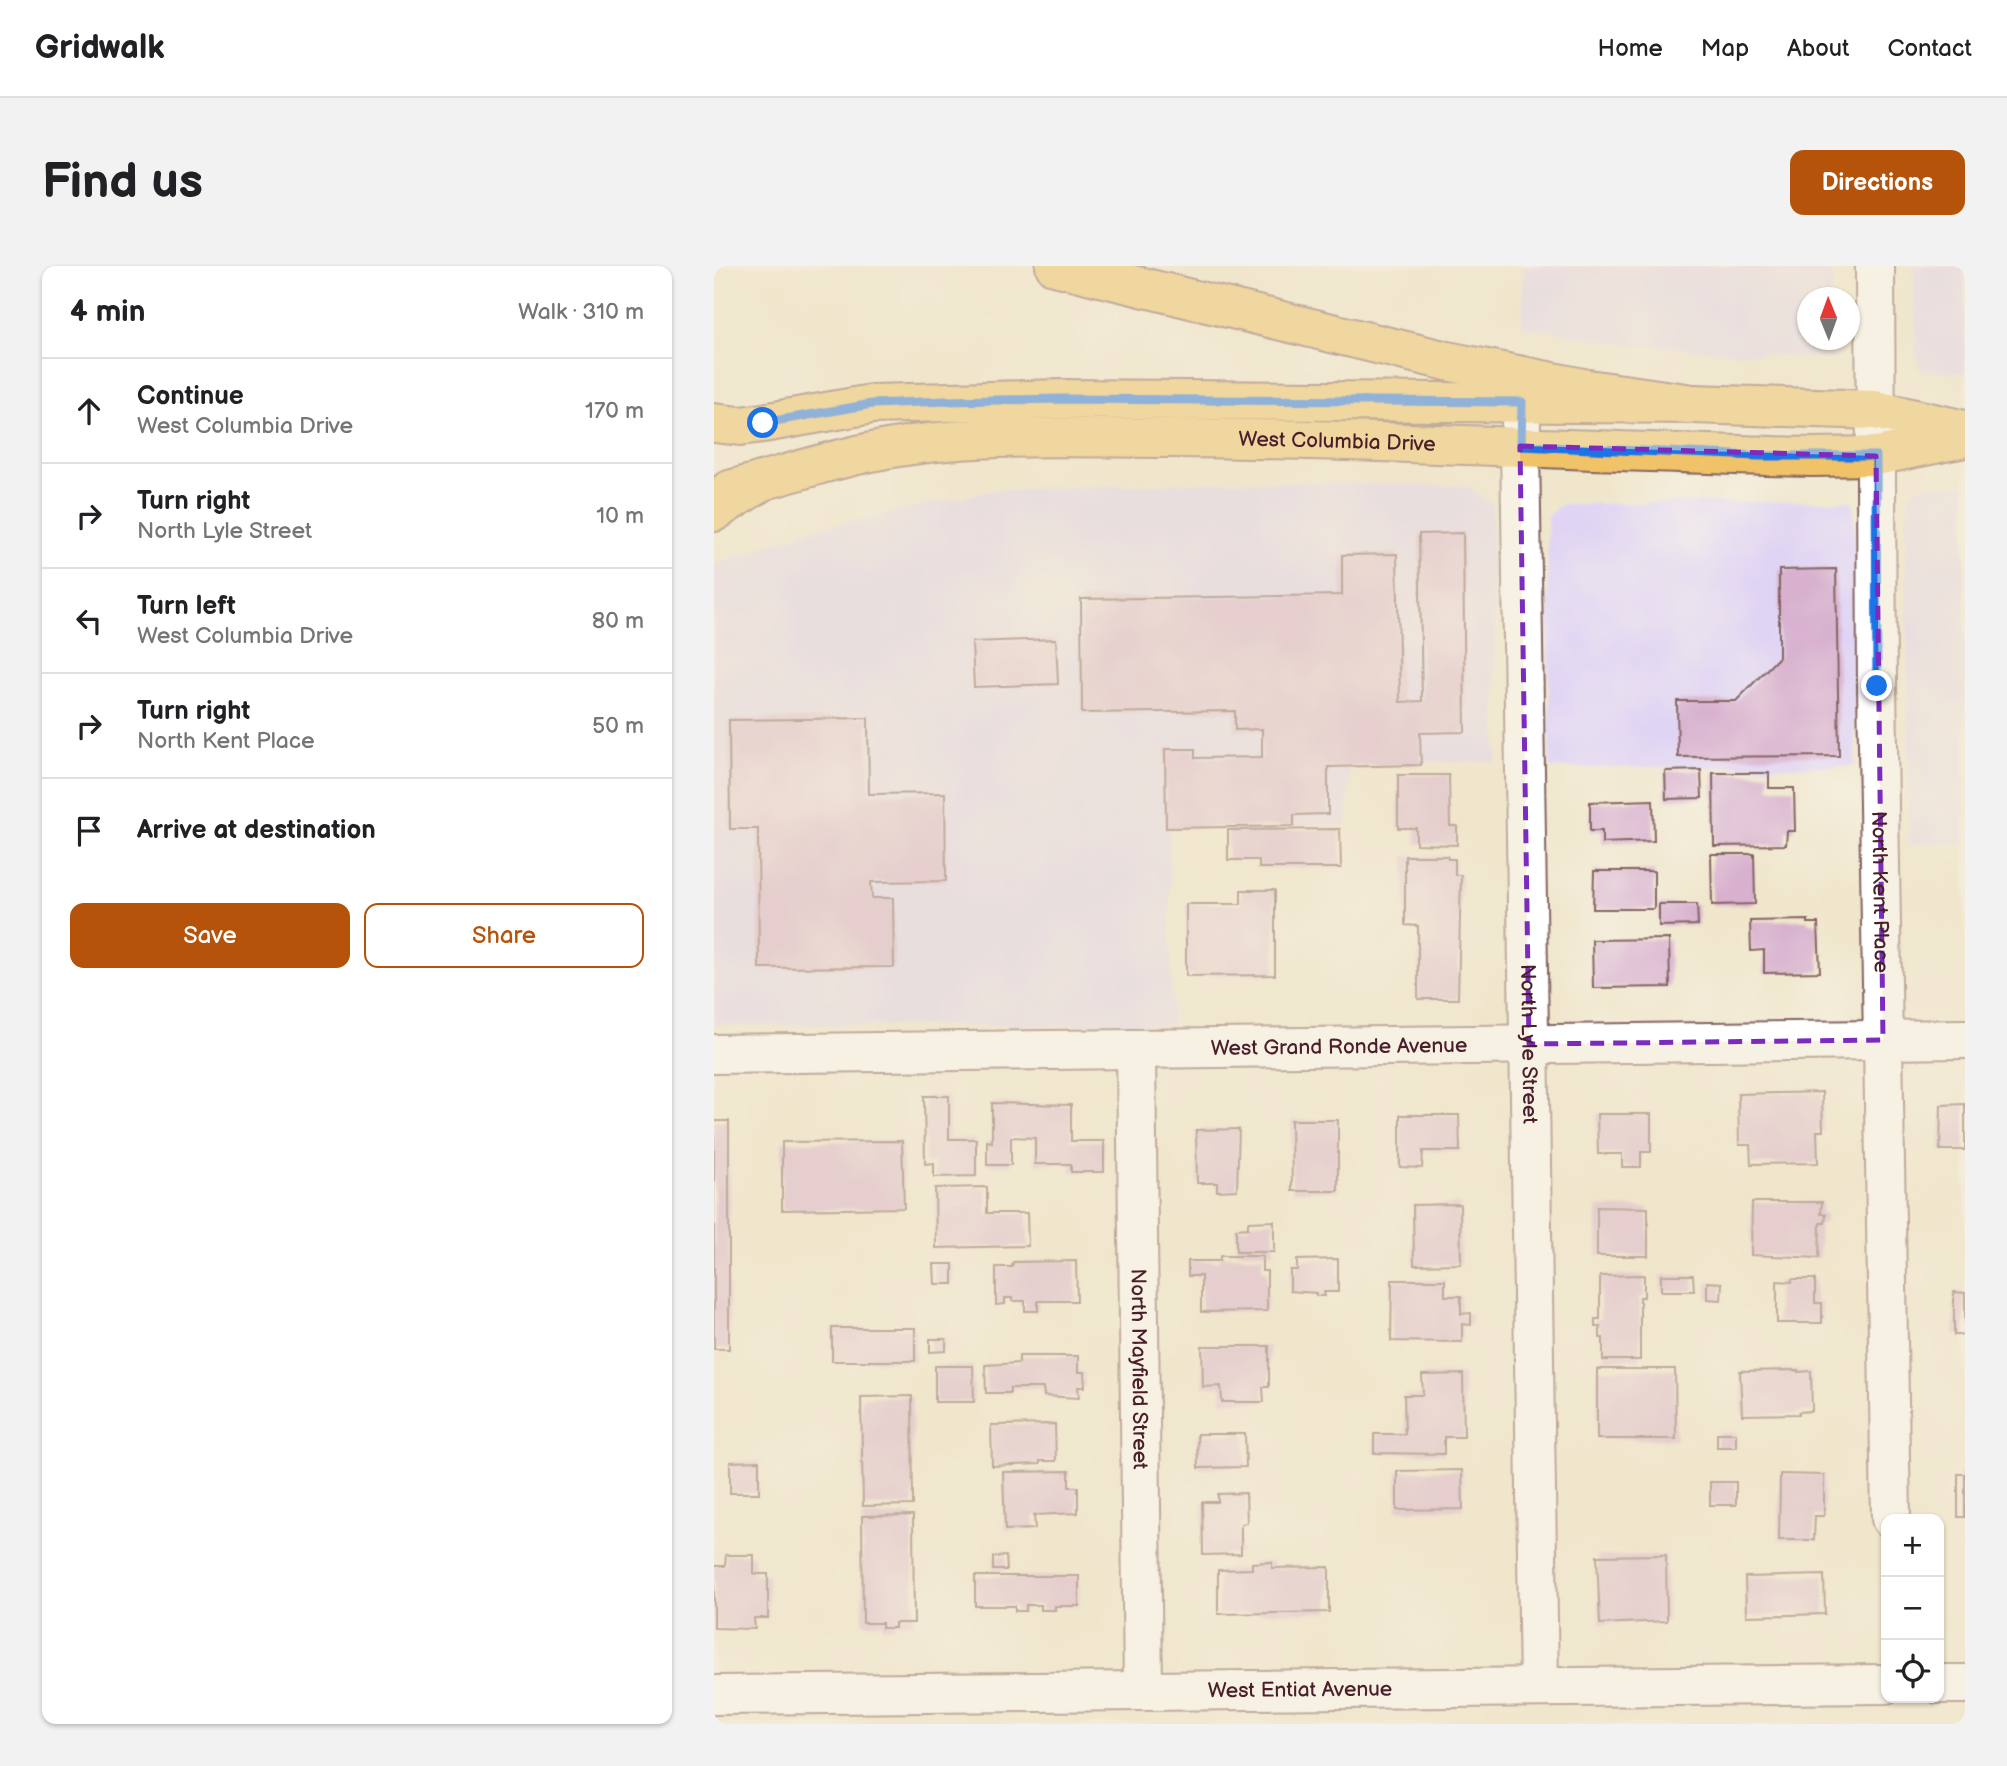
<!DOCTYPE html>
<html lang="en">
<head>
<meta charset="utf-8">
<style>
	body { margin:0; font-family:"Balsamiq Sans",sans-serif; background:#f2f2f2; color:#202124 }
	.controls { position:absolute; right:21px; bottom:21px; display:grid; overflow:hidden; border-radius:14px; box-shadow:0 2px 5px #0004 }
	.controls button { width:63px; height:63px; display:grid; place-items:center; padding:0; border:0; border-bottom:2px solid #e0e0e0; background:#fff; color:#202124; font:35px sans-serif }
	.compass { position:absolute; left:1083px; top:21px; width:63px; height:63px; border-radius:50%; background:#fff; box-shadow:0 2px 5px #0004; rotate:359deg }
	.stop { position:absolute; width:21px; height:21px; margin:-16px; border:5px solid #1a73e8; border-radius:50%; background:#fff }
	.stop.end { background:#1a73e8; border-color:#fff; box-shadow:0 2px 7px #0008 }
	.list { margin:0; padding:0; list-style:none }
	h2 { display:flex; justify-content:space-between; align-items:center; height:91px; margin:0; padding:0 28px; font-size:30px }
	h2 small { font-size:23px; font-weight:400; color:#757577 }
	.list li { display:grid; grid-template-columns:46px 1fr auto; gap:21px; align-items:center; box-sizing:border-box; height:105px; padding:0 28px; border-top:2px solid #e0e0e0 }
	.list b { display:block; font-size:26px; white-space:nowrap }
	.list p { margin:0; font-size:23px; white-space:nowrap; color:#757577 }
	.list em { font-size:23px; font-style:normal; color:#757577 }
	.actions { display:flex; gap:14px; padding:21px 28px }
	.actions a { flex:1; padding:16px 0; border:2px solid #b45309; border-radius:14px; text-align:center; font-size:24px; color:#b45309 }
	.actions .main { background:#b45309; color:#fff }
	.icon { flex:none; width:38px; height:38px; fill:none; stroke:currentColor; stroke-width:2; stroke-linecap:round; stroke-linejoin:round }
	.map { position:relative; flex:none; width:1251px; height:1458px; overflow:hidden; border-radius:14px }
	header { display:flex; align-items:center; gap:42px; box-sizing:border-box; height:98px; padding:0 35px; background:#fff; border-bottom:2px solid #e0e0e0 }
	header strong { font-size:33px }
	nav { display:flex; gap:38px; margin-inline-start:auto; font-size:24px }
	.intro { display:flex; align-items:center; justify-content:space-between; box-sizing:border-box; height:168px; padding:0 42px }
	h1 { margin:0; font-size:49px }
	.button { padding:18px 32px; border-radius:14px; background:#b45309; color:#fff; font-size:24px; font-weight:700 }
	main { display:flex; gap:42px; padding:0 42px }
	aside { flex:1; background:#fff; border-radius:14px; box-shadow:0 2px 5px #0004 }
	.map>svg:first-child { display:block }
	.built { fill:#e0d4f4 }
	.building { fill:#d8b1cf }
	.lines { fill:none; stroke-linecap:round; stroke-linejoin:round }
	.minor-casing { stroke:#846563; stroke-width:42 }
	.major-casing { stroke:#846563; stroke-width:42 }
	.highway-casing { stroke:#846563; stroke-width:42 }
	.minor { stroke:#fff; stroke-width:38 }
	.major { stroke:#f0c369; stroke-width:38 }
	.highway { stroke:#f0c369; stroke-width:38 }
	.route { stroke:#1a73e8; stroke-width:9 }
	.marked { fill:none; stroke:#7b2cbf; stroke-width:5; stroke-dasharray:14 9; stroke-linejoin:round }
	.labels { text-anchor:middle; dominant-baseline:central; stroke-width:5; stroke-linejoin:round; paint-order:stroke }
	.street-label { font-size:21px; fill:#4a1f2b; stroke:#f7f3e8 }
</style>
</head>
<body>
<header>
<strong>Gridwalk</strong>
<nav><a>Home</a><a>Map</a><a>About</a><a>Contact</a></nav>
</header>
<div class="intro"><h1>Find us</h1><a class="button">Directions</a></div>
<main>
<aside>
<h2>4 min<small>Walk · 310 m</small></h2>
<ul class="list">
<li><svg class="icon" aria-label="ahead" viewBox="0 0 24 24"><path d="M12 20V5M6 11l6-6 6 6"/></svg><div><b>Continue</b><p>West Columbia Drive</p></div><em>170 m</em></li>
<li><svg class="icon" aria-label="right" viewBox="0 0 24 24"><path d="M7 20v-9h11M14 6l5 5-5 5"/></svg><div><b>Turn right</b><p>North Lyle Street</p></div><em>10 m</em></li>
<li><svg class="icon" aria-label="left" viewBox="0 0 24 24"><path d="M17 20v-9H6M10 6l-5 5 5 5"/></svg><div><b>Turn left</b><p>West Columbia Drive</p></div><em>80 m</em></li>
<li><svg class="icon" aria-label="right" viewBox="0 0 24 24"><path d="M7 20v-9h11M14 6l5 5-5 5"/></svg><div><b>Turn right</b><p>North Kent Place</p></div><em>50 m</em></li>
<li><svg class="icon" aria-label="arrive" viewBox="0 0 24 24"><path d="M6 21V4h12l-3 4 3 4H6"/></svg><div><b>Arrive at destination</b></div></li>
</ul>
<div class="actions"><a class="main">Save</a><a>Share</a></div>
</aside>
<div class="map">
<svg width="1251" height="1458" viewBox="0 0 1251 1458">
	<rect width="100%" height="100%" fill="#f7f3e8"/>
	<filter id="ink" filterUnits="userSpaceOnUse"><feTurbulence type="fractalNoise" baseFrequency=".0143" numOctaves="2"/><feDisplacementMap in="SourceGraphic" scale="14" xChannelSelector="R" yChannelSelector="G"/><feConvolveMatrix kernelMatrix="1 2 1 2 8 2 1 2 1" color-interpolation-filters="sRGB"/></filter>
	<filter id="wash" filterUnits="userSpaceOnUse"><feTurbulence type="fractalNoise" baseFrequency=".00686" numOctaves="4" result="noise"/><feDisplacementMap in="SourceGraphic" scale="28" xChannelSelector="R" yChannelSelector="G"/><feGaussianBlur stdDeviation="1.57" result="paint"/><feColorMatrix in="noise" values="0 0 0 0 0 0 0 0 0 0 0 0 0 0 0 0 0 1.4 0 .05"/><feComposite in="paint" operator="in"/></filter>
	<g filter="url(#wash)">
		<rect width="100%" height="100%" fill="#f0e6cc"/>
		<g class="built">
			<polygon points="809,0 1117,0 1118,31 1094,32 1094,74 1119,74 1120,93 919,79 808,60"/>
			<polygon points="1199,0 1251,0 1251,107 1208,105 1202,91"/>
			<polygon points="523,215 754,220 778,238 783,496 635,495 633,559 455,561 458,760 0,759 0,299 95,264 282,224"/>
			<polygon points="1251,218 1251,577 1195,578 1192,257 1195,229 1206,220"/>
			<polygon points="1138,235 1140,244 1141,500 836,502 833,250 848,238"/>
		</g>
		<g id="blocks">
			<g class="building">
				<polygon points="749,267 751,466 706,467 707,499 614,501 614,548 580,549 580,560 452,562 451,483 481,483 481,492 548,491 548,463 521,464 521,445 368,447 367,333 628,329 628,289 683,288 686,436 708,435 705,268"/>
				<polygon points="1122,303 1125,490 964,491 963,435 1022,435 1065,391 1065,304"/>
				<polygon points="342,373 344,418 260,421 258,376"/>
				<polygon points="154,452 155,528 231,527 232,615 157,616 158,632 179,632 180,701 45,702 44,563 16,563 15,454"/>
				<polygon points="987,504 988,532 952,533 951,505"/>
				<polygon points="999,507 1055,507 1055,522 1080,522 1081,565 1073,565 1072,579 1000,580"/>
				<polygon points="684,509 735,509 736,560 743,560 743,579 702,578 702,562 684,562"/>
				<polygon points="939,534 940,575 888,577 888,565 876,565 876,536"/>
				<polygon points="626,563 627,602 545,602 545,594 514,594 514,564"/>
				<polygon points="997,588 1040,588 1041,638 998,639"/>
				<polygon points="691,590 733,590 734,593 741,593 741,609 747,609 744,733 704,733 704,660 691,659"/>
				<polygon points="880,605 940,605 940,643 879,643"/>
				<polygon points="527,624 561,624 561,709 472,710 472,638 527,638"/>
				<polygon points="945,638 983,638 984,659 945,660"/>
				<polygon points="1094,654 1094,657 1104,657 1106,706 1050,707 1050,684 1037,685 1036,655"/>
				<polygon points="955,673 956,721 879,722 878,674"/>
				<polygon points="1108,826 1109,865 1103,865 1104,897 1037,898 1036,879 1025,879 1024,828"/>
				<polygon points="210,830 235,830 235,873 262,873 262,910 220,911 220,897 211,898"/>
				<polygon points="278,837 357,839 357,875 390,875 390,906 357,906 357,898 321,898 321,872 297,871 297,899 273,899 273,875 278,876"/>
				<polygon points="1251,838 1251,884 1226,884 1227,839"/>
				<polygon points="883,848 937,848 937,886 927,886 927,901 908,901 908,888 884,888"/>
				<polygon points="686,849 745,849 746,885 709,885 708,902 686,901"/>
				<polygon points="577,854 624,854 624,925 578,925"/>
				<rect x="0" y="855" width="15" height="228"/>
				<polygon points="525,863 523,924 503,925 503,917 483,917 482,864"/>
				<polygon points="188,875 190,942 68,944 68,876"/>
				<polygon points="273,921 273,947 313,947 314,980 222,982 221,922"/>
				<polygon points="1038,936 1108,936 1107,948 1112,948 1111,957 1106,957 1105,992 1037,989"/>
				<polygon points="746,938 747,998 700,999 699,939"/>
				<polygon points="883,941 934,942 934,990 883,990"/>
				<polygon points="560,955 560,986 522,986 522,963 534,962 534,956"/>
				<polygon points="506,990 548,990 548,1005 553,1005 553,1045 487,1046 487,1010 474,1010 474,995 506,995"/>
				<polygon points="624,993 624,1026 610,1026 611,1030 602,1030 602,1027 576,1025 576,1004 583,1004 583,994"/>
				<polygon points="362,995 363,1035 324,1035 324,1045 311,1045 311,1035 298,1035 298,1032 291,1032 291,1038 282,1039 282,1001 298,1001 299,996"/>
				<polygon points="220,998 239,998 239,1018 221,1018"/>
				<polygon points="930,1009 930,1031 926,1031 926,1094 889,1094 889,1072 886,1072 886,1061 881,1061 881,1053 886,1053 886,1010"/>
				<polygon points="947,1009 979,1009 980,1025 947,1025"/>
				<polygon points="1078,1013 1101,1013 1101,1037 1108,1037 1108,1057 1063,1057 1063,1015 1078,1016"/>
				<polygon points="678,1014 731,1014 731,1030 747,1030 747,1048 757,1047 757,1059 748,1058 748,1076 677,1075"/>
				<polygon points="993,1016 1008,1017 1007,1034 993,1033"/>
				<polygon points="1240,1026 1251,1027 1251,1069 1240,1069"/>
				<rect x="118" y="1062" width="83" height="33"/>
				<polygon points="216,1073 232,1073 232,1085 216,1086"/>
				<polygon points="488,1080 555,1080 555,1121 549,1121 550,1136 508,1136 507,1120 489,1121"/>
				<polygon points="305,1090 364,1090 364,1106 370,1106 371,1121 364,1121 365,1132 330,1130 329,1122 296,1122 296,1127 272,1127 271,1099 305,1097"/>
				<polygon points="221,1100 259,1100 260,1136 221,1136"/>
				<polygon points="883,1103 961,1103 962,1173 883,1173"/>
				<polygon points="1084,1104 1084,1106 1097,1105 1098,1145 1085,1146 1085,1148 1028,1149 1026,1105"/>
				<polygon points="749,1108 750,1171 730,1171 730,1188 660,1187 660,1168 691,1168 690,1129 709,1129 708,1109"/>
				<polygon points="198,1130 199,1239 149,1240 147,1131"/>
				<polygon points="341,1158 342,1195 326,1195 326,1198 278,1200 277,1159"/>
				<rect x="1003" y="1167" width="19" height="14"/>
				<polygon points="483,1168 531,1168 532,1201 484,1202"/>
				<polygon points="45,1195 45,1227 16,1227 16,1196"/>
				<polygon points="748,1204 749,1243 683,1244 683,1205"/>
				<polygon points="355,1205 355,1221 364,1221 364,1247 320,1249 321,1263 291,1264 289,1206"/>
				<polygon points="1066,1208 1110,1209 1110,1250 1101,1250 1100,1274 1065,1274"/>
				<rect x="1244" y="1208" width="7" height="43"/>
				<rect x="996" y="1216" width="26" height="23"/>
				<polygon points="532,1227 533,1257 527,1258 527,1288 489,1289 488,1236 504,1236 504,1228"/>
				<polygon points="199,1249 200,1357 181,1357 181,1362 168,1362 168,1357 149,1357 148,1250"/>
				<polygon points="12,1289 40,1289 40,1308 54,1308 54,1352 40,1352 41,1363 0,1362 0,1300 11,1300"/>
				<polygon points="952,1289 953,1355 886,1358 883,1290"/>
				<polygon points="292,1290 293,1304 279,1304 279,1291"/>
				<polygon points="558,1296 558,1302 615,1301 615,1346 504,1348 504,1304 538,1303 538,1297"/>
				<polygon points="1110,1309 1111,1348 1032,1350 1031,1311"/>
				<polygon points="261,1310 365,1310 365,1340 341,1340 341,1344 327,1344 327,1339 312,1339 312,1345 301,1345 301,1340 261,1340"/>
			</g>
		</g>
	</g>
	<g filter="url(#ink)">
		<use href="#blocks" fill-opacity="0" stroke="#846563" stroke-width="2"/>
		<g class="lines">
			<g class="minor-casing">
				<g id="minor">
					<path id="s1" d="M1161,0L1163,420L1177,1253"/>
					<path id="s2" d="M808,136L806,180L825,1420"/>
					<path id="s3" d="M422,783L429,1424"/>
					<path id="s4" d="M0,788L1251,773"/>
					<polyline points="1225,1418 1251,1418"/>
					<path id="s5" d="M0,1429L1172,1418"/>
				</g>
			</g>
			<g class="major-casing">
				<g id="major">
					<polyline points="0,157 26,160 49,157 158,138 348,133 979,138 1161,144 1251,164"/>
					<path id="s6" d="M15,224C72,209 126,190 185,181C273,167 368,172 458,172C671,173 884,186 1097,191L1162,190L1251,172"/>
				</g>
			</g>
			<g class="highway-casing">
				<g id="highway">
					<polyline points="341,0 733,95 874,123 979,138"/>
					<polyline points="0,246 48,215"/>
				</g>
			</g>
			<use href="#minor" class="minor"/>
			<use href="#major" class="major"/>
			<use href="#highway" class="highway"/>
		</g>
	</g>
	<g class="lines" filter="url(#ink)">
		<polyline class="route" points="49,157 158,138 232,135 348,133 808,136 807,180 1045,190 1162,190 1163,420"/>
	</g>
	<path d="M0 0H1251V1458H0ZM806,180L1162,190L1169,774L815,778Z" fill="#f0e6cc" fill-opacity=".55" fill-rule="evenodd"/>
	<path class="marked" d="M806,180L1162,190L1169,774L815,778Z"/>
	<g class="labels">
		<g class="street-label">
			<text stroke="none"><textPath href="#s6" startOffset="614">West Columbia Drive</textPath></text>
			<text stroke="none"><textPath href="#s1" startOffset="626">North Kent Place</textPath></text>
			<text stroke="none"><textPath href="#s2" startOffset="642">North Lyle Street</textPath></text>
			<text stroke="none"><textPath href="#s4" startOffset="625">West Grand Ronde Avenue</textPath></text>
			<text stroke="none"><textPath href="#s3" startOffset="320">North Mayfield Street</textPath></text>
			<text stroke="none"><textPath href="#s5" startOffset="586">West Entiat Avenue</textPath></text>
		</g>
	</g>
</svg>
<div class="controls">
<button>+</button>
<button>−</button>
<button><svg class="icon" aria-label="locate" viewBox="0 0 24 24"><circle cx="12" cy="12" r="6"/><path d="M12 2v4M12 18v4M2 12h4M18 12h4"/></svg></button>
</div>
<svg class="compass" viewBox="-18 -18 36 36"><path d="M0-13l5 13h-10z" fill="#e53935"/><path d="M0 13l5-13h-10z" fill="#757577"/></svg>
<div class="stop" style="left:49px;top:157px"></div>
<div class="stop end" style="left:1163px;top:420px"></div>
</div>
</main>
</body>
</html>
